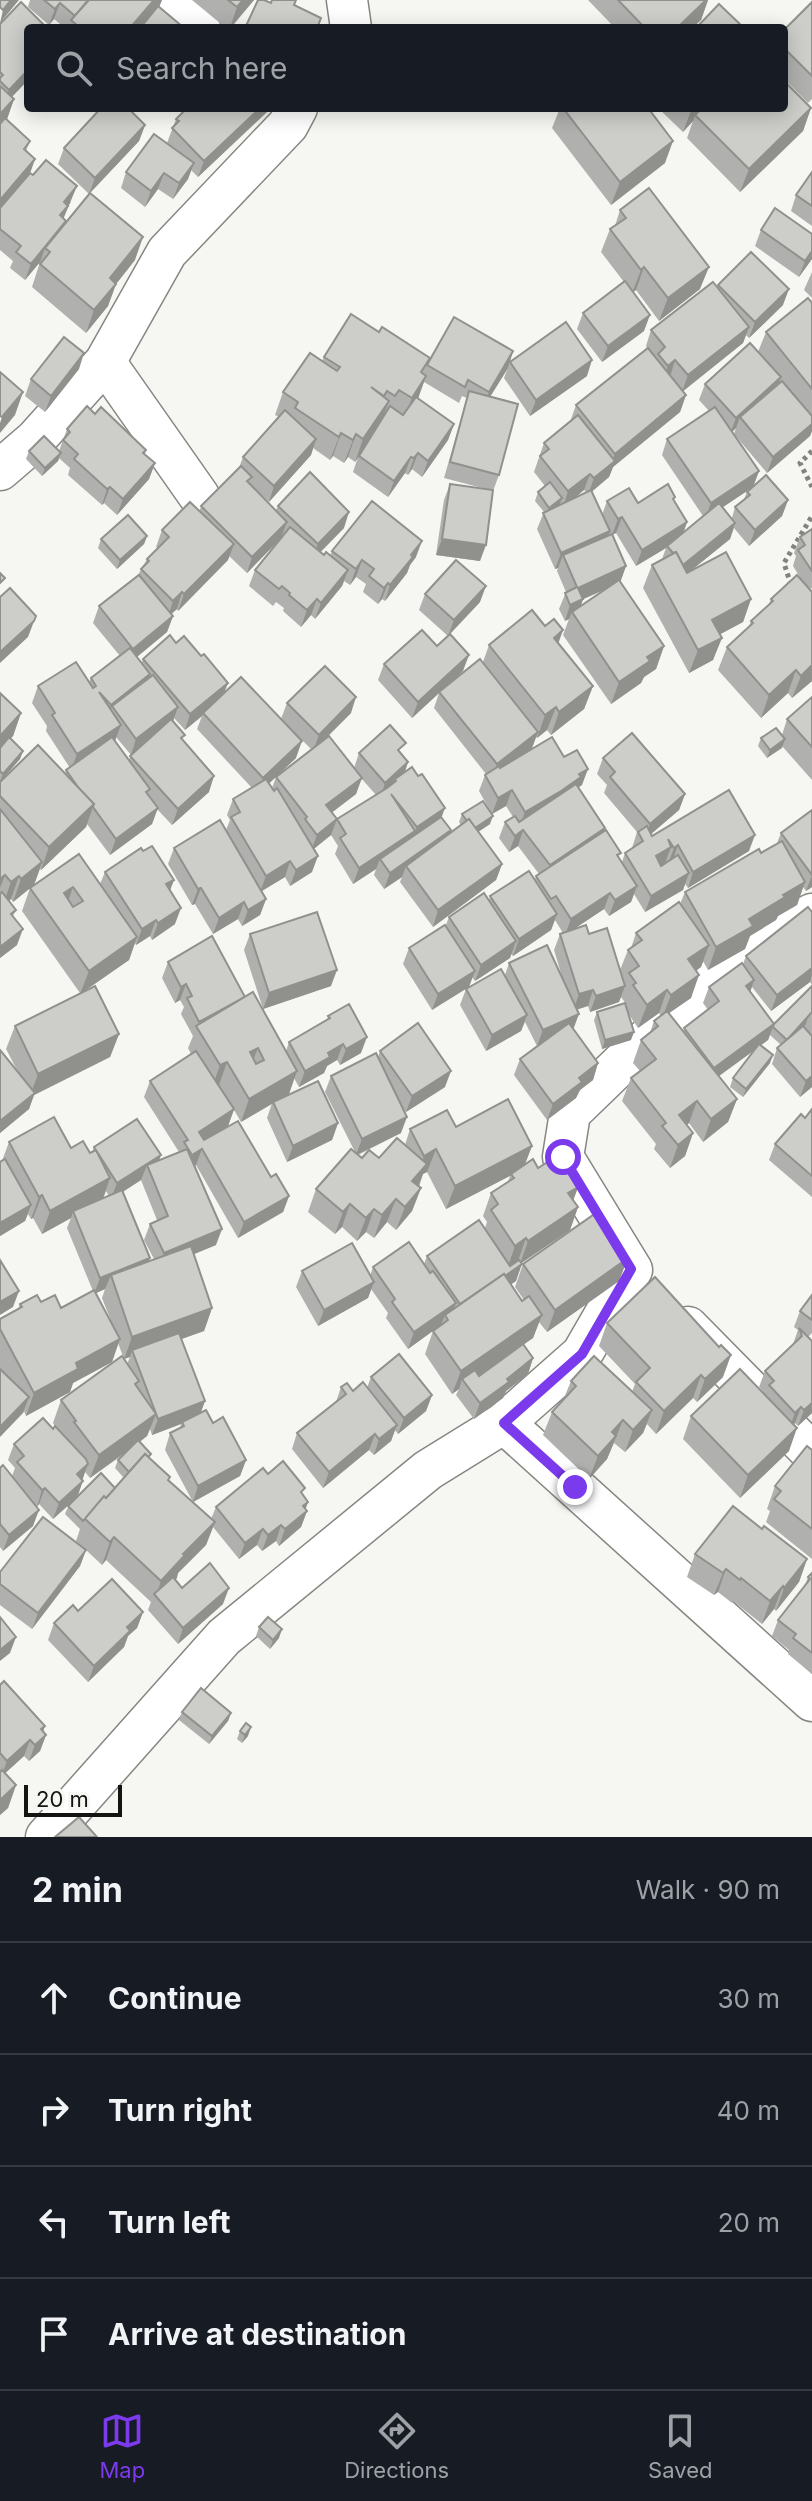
<!DOCTYPE html>
<html lang="en">
<head>
<meta charset="utf-8">
<style>
	body { margin:0; font-family:Inter,sans-serif; background:#242831; color:#f1f3f6 }
	.scale { position:absolute; left:24px; bottom:20px; width:98px; box-sizing:border-box; padding-left:8px; border:4px solid #141413; border-top:0; font-size:22px; line-height:28px; white-space:nowrap; color:#141413; -webkit-text-stroke:6px #f6f6f2; paint-order:stroke }
	.stop { position:absolute; width:24px; height:24px; margin:-18px; border:6px solid #7c3aed; border-radius:50%; background:#fff }
	.stop.end { background:#7c3aed; border-color:#fff; box-shadow:0 2px 8px #0008 }
	.list { margin:0; padding:0; list-style:none }
	h2 { display:flex; justify-content:space-between; align-items:center; height:104px; margin:0; padding:0 32px; font-size:34px }
	h2 small { font-size:26px; font-weight:400; color:#9ea1a6 }
	.list li { display:grid; grid-template-columns:52px 1fr auto; gap:24px; align-items:center; box-sizing:border-box; height:112px; padding:0 32px; border-top:2px solid #363941 }
	.list b { display:block; font-size:30px; white-space:nowrap }
	.list em { font-size:26px; font-style:normal; color:#9ea1a6 }
	.icon { flex:none; width:44px; height:44px; fill:none; stroke:currentColor; stroke-width:2; stroke-linecap:round; stroke-linejoin:round }
	.map { position:relative; flex:none; width:812px; height:1837px; overflow:hidden }
	.search { position:absolute; background:#171b24; box-shadow:0 4px 20px #0003; left:24px; right:24px; top:24px; height:88px; display:flex; align-items:center; gap:20px; box-sizing:border-box; padding:0 28px; border-radius:8px; color:#9ea1a6; font-size:30px }
	.sheet { height:552px; background:#171b24 }
	nav { display:flex; justify-content:space-around; align-items:center; box-sizing:border-box; height:112px; border-top:2px solid #363941; background:#171b24; font-size:22px; color:#9ea1a6 }
	nav a { display:grid; justify-items:center; gap:4px }
	nav .on { color:#7c3aed }
	.map>svg:first-child { display:block }
	.lines { fill:none; stroke-linecap:round; stroke-linejoin:round }
	.minor-casing { stroke:#868683; stroke-width:43 }
	.path { stroke:#82827f; stroke-width:5; stroke-dasharray:4 4; stroke-linecap:butt }
	.minor { stroke:#fff; stroke-width:40 }
	.wall { fill:#b0b0ae; fill-rule:evenodd }
	.shaded-wall { fill:#90908d }
	.building { fill:#cdcdca; stroke:#90908d; stroke-width:2; fill-rule:evenodd }
	.route { stroke:#7c3aed; stroke-width:10 }
</style>
</head>
<body>
<div class="map">
<svg width="812" height="1837" viewBox="0 0 812 1837">
	<rect width="100%" height="100%" fill="#f6f6f2"/>
	<g class="lines">
		<g class="minor-casing">
			<g id="minor">
				<polyline points="172,0 200,28"/>
				<polyline points="347,0 351,28"/>
				<polyline points="105,362 199,496"/>
				<polyline points="0,470 35,440 105,362 167,252 288,125 297,108"/>
				<polyline points="632,1270 563,1157 570,1113 659,1027 753,945 812,914"/>
				<polyline points="688,1327 812,1453"/>
				<polyline points="504,1423 812,1701"/>
				<polyline points="46,1837 224,1637 428,1470 504,1423 582,1354 631,1269"/>
			</g>
		</g>
		<g class="path">
			<polyline points="812,451 800,463 812,487"/>
			<polyline points="791,585 784,563 812,516"/>
		</g>
		<use href="#minor" class="minor"/>
	</g>
	<g class="wall">
		<polygon points="30,0 162,0 159,7 182,28 65,28 54,19 49,25 28,7"/>
		<polygon points="192,0 254,0 231,28 226,28"/>
		<polygon points="588,0 708,0 701,20 692,28 615,28"/>
		<polygon points="812,2 812,99 808,103 784,79 784,30"/>
		<polygon points="0,24 28,28 28,80 12,97 14,99 7,119 30,141 26,151 35,159 30,173 71,202 67,207 63,218 66,221 135,260 116,284 108,306 86,333 32,287 40,262 25,280 10,268 13,261 0,250"/>
		<polygon points="560,108 648,108 665,163 611,205 552,128"/>
		<polygon points="658,108 811,108 803,131 740,192 687,138 693,121 683,132"/>
		<polygon points="267,112 198,177 191,170 188,179 173,199 158,189 145,207 121,188 126,172 167,143 176,119"/>
		<polygon points="145,125 139,141 89,194 58,164 64,148"/>
		<polygon points="812,172 812,226 791,211 796,195"/>
		<polygon points="620,210 700,289 659,321 636,290 633,292 644,331 602,362 577,329 583,313 624,282 601,252 610,229 615,226"/>
		<polygon points="761,230 812,259 799,277 755,246"/>
		<polygon points="812,272 812,298 804,290"/>
		<path d="M718,285L783,305L749,338L746,335L743,343L683,391L686,395L680,412L613,467L609,477L592,491L602,515L607,501L638,503L674,501L687,522L684,532L703,516L662,455L667,439L709,411L699,400L705,384L758,352L766,332L811,302L812,299V431L810,436L767,473L734,434L736,428L732,432L759,471L753,487L723,507L732,518L735,507L744,499L747,492L788,500L782,516L749,546L734,528L730,539L689,572L751,599L743,622L720,634L713,660L689,673L643,588L652,565L662,559L666,548L636,566L616,533L612,535L626,566L620,582L664,646L656,669L644,677L641,683L611,704L563,635L569,619L565,621L559,609L566,592L557,571L558,568L555,569L537,529L544,512L535,501L538,492L545,486L534,472L544,443L570,422L576,405L647,348L646,346L651,330L717,287ZM584,490L586,492L574,498ZM605,589L581,606L583,599Z"/>
		<path d="M379,332L430,358L513,351L508,368L490,397L499,475L493,491L480,561L436,555L444,500L450,484L486,489L444,478L467,398L462,396L459,403L424,382L418,399L454,424L448,440L422,477L412,469L408,475L405,473L388,497L353,472L358,457L355,462L348,457L344,463L333,456L330,460L313,448L311,455L269,502L257,491L276,510L278,506L344,528L321,552L324,555L330,556L332,551L416,557L410,565L407,573L385,601L382,599L378,604L363,592L366,584L356,577L350,585L344,581L342,586L315,619L311,615L301,627L283,611L284,608L276,602L273,606L249,586L255,570L280,539L247,573L229,556L228,560L178,611L177,609L171,614L173,616L167,632L137,657L142,662L143,659L176,643L224,693L281,719L287,703L351,713L326,738L354,768L359,753L402,754L408,762L405,772L442,817L450,833L461,825L459,822L462,814L490,824L478,832L502,864L496,880L433,927L400,882L402,877L384,889L374,875L376,869L353,884L335,854L338,846L331,835L314,849L312,872L290,886L285,877L262,891L266,899L260,915L242,926L238,919L213,934L195,904L192,905L168,864L174,848L226,830L230,820L227,815L233,799L252,788L197,729L202,716L185,730L174,718L173,722L209,792L172,825L157,809L152,824L110,855L87,824L86,827L41,870L40,869L34,885L13,902L11,899L9,901L16,910L13,916L17,945L0,958V693L21,713L13,736L10,738L23,751L20,759L2,779L65,774L66,770L70,768L46,731L47,726L32,703L38,686L89,682L91,678L120,656L93,623L99,606L138,575L147,559L158,548L156,547L162,530L200,510L201,506L239,468L243,457L279,417L275,415L283,392L322,361L324,357ZM282,720L311,749L277,776L296,758ZM116,737L131,755L129,760L115,741ZM276,777L272,788L269,783ZM361,778L376,795L337,819L332,812L356,794Z"/>
		<polygon points="510,362 587,376 530,416 504,378"/>
		<polygon points="79,369 45,412 25,396 31,379"/>
		<polygon points="95,414 146,450 145,454 155,463 149,479 117,515 104,503 102,505 68,475 70,468 59,458 58,461 42,476 26,459 29,451 59,451 67,429"/>
		<polygon points="812,529 812,588 810,589 812,592 812,681 792,698 788,693 761,718 718,670 727,647 749,627 751,621 769,604 771,599 801,579 793,566 796,556 794,553 800,537"/>
		<polygon points="147,536 144,544 117,569 98,548 101,539"/>
		<polygon points="425,594 480,602 450,634 463,671 448,685 483,662 489,645 558,643 593,686 584,709 551,735 547,730 537,738 536,737 532,748 582,785 578,787 622,862 625,853 632,848 637,832 604,793 607,785 597,774 603,758 685,794 679,810 651,834 652,836 749,851 688,888 685,884 683,890 645,912 634,894 631,902 609,916 604,909 574,929 589,934 620,970 628,950 631,948 636,933 680,904 685,892 777,843 781,833 812,810 812,887 806,891 803,887 797,905 778,916 776,920 750,936 745,949 708,970 703,961 701,967 696,971 691,998 669,1013 683,1031 684,1028 708,1010 703,1003 709,987 743,964 746,956 812,912 812,985 810,982 771,1011 752,987 750,991 774,1024 812,986 812,1087 800,1097 772,1064 777,1048 781,1045 770,1035 768,1040 761,1045 770,1063 743,1097 730,1087 733,1078 756,1049 719,1076 737,1099 728,1122 703,1142 689,1123 687,1125 693,1133 685,1156 670,1168 654,1149 656,1144 622,1101 631,1078 640,1071 633,1063 641,1040 650,1033 654,1021 661,1016 659,1013 638,1028 628,1013 631,1040 602,1049 594,1020 597,1012 626,1005 626,1004 621,997 619,1002 590,1012 588,1006 577,1009 573,1028 598,1063 593,1080 580,1090 576,1098 547,1120 514,1075 520,1059 537,1046 525,1022 521,1031 486,1051 460,1005 466,989 505,975 509,963 563,980 554,950 560,934 563,933 555,920 551,930 513,956 511,954 510,958 475,981 472,977 432,1010 403,964 409,948 446,925 449,917 489,901 490,896 535,879 536,876 539,874 518,846 509,852 499,838 505,822 513,817 506,806 492,814 479,791 485,775 486,774 434,708 439,693 412,718 378,680 384,664 437,646 448,636 419,610"/>
		<polygon points="812,697 812,780 782,746 767,758 758,746 761,738 782,735 787,719"/>
		<polygon points="105,872 170,891 175,924 152,940 150,936 136,945 135,943 129,960 86,990 119,1034 110,1057 34,1095 29,1109 0,1133 0,1050 18,1072 6,1049 15,1026 80,993 22,911 30,888 100,884"/>
		<polygon points="250,934 331,986 263,1009 244,950"/>
		<path d="M168,962L245,997L286,1051L289,1042L327,1020L328,1016L361,1053L340,1065L337,1060L327,1066L324,1073L299,1087L294,1078L289,1094L279,1099L338,1123L332,1140L287,1162L267,1118L272,1103L241,1122L234,1110L228,1126L214,1134L271,1177L289,1196L283,1212L238,1238L196,1165L195,1166L216,1245L194,1254L212,1308L204,1331L181,1339L205,1401L201,1412L213,1423L246,1460L240,1476L193,1502L165,1450L170,1433L180,1429L181,1424L152,1435L150,1429L147,1436L140,1442L151,1454L149,1458L169,1481L211,1519L216,1507L268,1474L303,1495L305,1509L307,1511L301,1527L279,1546L276,1541L262,1551L257,1545L239,1559L213,1527L206,1545L178,1573L175,1580L182,1588L223,1604L178,1644L148,1610L151,1602L106,1560L102,1565L86,1550L80,1566L32,1629L0,1605V1572L85,1549L76,1541L80,1529L65,1514L69,1505L53,1519L39,1504L37,1507L33,1526L3,1551L0,1547V1468L12,1476L15,1468L8,1460L14,1444L53,1429L55,1426L53,1423L61,1400L127,1364L130,1357L124,1359L118,1343L112,1362L73,1383L70,1392L26,1416L24,1411L23,1413L0,1368V1319L18,1309L20,1304L41,1302L61,1308L93,1291L67,1228L71,1218L42,1234L33,1218L31,1219L28,1214L25,1221L0,1236V1162L2,1161L9,1142L71,1148L90,1153L92,1152L94,1147L159,1160L179,1152L144,1097L150,1081L191,1054L188,1048L193,1036L181,1014L184,1007L180,1000L175,1003L162,978ZM141,1180L157,1220L150,1224L144,1240L154,1259L148,1261L150,1258L123,1192ZM106,1191L109,1196L103,1199ZM105,1289L102,1298L111,1321L96,1293ZM124,1454L118,1460L115,1468L124,1478L115,1488L78,1496L85,1472L90,1478Z"/>
		<polygon points="380,1051 445,1087 406,1112 401,1106 401,1133 358,1155 362,1158 379,1158 405,1145 410,1129 456,1127 532,1146 525,1164 538,1168 578,1187 573,1200 578,1207 570,1230 521,1263 516,1281 510,1284 522,1301 524,1300 515,1287 523,1264 619,1281 547,1332 539,1322 533,1338 523,1345 533,1358 528,1374 506,1391 503,1398 474,1419 456,1395 459,1389 452,1394 425,1354 433,1331 408,1349 386,1318 388,1313 371,1289 368,1298 318,1326 296,1287 302,1271 370,1276 373,1267 424,1264 427,1256 485,1228 487,1222 483,1216 491,1193 508,1182 510,1176 446,1209 427,1172 423,1174 419,1187 421,1188 412,1211 396,1230 387,1222 374,1238 366,1232 357,1241 342,1227 335,1234 308,1212 316,1189 355,1152 325,1092 331,1076 378,1057"/>
		<polygon points="812,1109 812,1197 769,1160 775,1144 805,1118"/>
		<polygon points="812,1295 812,1333 808,1337 812,1413 798,1426 795,1423 794,1424 789,1451 740,1498 683,1439 691,1416 766,1395 759,1387 765,1371 793,1344 798,1330 794,1327 800,1311"/>
		<polygon points="607,1323 723,1377 697,1402 693,1398 656,1434 647,1424 643,1433 625,1452 614,1443 607,1459 589,1479 543,1435 552,1412 564,1398 571,1381 632,1392 635,1384 599,1346"/>
		<polygon points="371,1377 432,1395 426,1411 398,1434 395,1430 391,1441 374,1455 369,1450 323,1488 292,1449 297,1433 336,1402 341,1387 353,1391 367,1388"/>
		<polygon points="812,1450 812,1559 766,1522 770,1511 767,1509 775,1486"/>
		<polygon points="762,1529 807,1559 799,1582 776,1611 774,1609 762,1624 733,1601 732,1603 718,1592 714,1595 687,1577 695,1554"/>
		<polygon points="812,1573 812,1674 788,1654 789,1650 772,1636 778,1620 805,1585 808,1577"/>
		<polygon points="78,1611 143,1612 137,1628 128,1636 124,1647 88,1682 48,1640 54,1623"/>
		<polygon points="259,1627 279,1638 270,1649 256,1636"/>
		<polygon points="0,1685 45,1726 43,1731 46,1735 40,1751 29,1761 24,1756 5,1773 16,1785 8,1808 0,1815"/>
		<polygon points="182,1712 231,1713 228,1721 209,1744 179,1720"/>
		<polygon points="240,1731 248,1736 242,1743 237,1739"/>
	</g>
	<g class="shaded-wall">
		<polygon points="11,0 19,0 0,23 3,10"/>
		<polygon points="154,0 162,0 159,7 141,28 130,28"/>
		<polygon points="243,0 254,0 230,28 237,7"/>
		<polygon points="706,0 708,0 701,20 692,28 677,28"/>
		<polygon points="60,3 54,19 49,25 55,9"/>
		<polygon points="28,70 28,80 3,106 9,90"/>
		<polygon points="14,99 6,122 0,128 0,114"/>
		<polygon points="260,108 268,108 267,112 198,177 204,161"/>
		<polygon points="692,108 705,108 695,115 693,121 683,132"/>
		<polygon points="811,108 803,131 740,192 749,169"/>
		<polygon points="145,125 139,141 89,194 95,178"/>
		<polygon points="673,141 665,163 611,205 620,182"/>
		<polygon points="35,159 29,176 0,210 0,200"/>
		<polygon points="194,163 188,179 173,199 179,183"/>
		<polygon points="164,173 158,189 145,207 151,191"/>
		<polygon points="77,186 62,222 54,231 64,202"/>
		<polygon points="66,221 45,248 40,262 25,280 31,264"/>
		<polygon points="143,237 135,260 116,284 108,306 86,333 94,310 110,278"/>
		<polygon points="812,251 812,259 799,277 805,261"/>
		<polygon points="644,267 636,290 632,293 641,270"/>
		<polygon points="709,267 700,289 659,321 668,298"/>
		<polygon points="789,289 783,305 749,338 755,322"/>
		<polygon points="650,315 644,331 602,362 608,346"/>
		<polygon points="749,327 743,343 682,392 688,375"/>
		<polygon points="513,351 508,368 483,408 489,392"/>
		<polygon points="84,353 79,369 45,412 51,396"/>
		<polygon points="592,360 587,376 530,416 536,400"/>
		<polygon points="675,360 670,377 662,382 668,366"/>
		<polygon points="426,376 418,398 403,421 412,398"/>
		<polygon points="781,377 775,393 740,417 736,428 730,434 736,418"/>
		<polygon points="23,392 15,415 0,433 0,423 2,417"/>
		<polygon points="686,395 680,412 613,467 609,477 588,495 594,478 611,464 615,454"/>
		<polygon points="389,401 381,424 355,462 363,439"/>
		<polygon points="454,424 448,440 422,477 428,461"/>
		<polygon points="812,424 812,431 810,436 767,473 773,457"/>
		<polygon points="341,433 333,456 330,460 339,437"/>
		<polygon points="356,434 348,457 344,463 353,440"/>
		<polygon points="316,439 311,455 269,502 274,486"/>
		<polygon points="61,453 58,461 42,476 45,468"/>
		<polygon points="418,453 412,469 408,475 414,458"/>
		<polygon points="411,457 405,473 388,497 394,481"/>
		<polygon points="155,463 149,479 117,515 123,499"/>
		<polygon points="759,471 753,487 705,519 711,503"/>
		<polygon points="590,474 584,490 563,508 568,491"/>
		<polygon points="110,487 104,503 102,505 107,489"/>
		<polygon points="562,498 559,506 546,516 549,508"/>
		<polygon points="788,500 782,516 749,546 755,530"/>
		<polygon points="349,512 344,528 312,560 318,544"/>
		<polygon points="622,517 616,533 612,535 618,519"/>
		<polygon points="287,522 281,538 247,573 252,557"/>
		<polygon points="687,522 681,538 667,546 666,548 636,566 642,550"/>
		<polygon points="735,523 730,539 677,582 683,565"/>
		<polygon points="610,531 604,547 563,555 558,568 555,569 561,553"/>
		<polygon points="147,536 144,544 117,569 120,560"/>
		<polygon points="442,539 486,545 480,561 436,555"/>
		<polygon points="422,541 416,557 410,565 407,573 385,601 390,585"/>
		<polygon points="234,544 228,560 178,611 184,594"/>
		<polygon points="362,560 356,577 350,585 356,569"/>
		<polygon points="626,566 620,583 572,604 578,588"/>
		<polygon points="348,570 342,586 315,619 321,603"/>
		<polygon points="388,583 382,599 378,604 384,588"/>
		<polygon points="486,586 480,602 448,636 454,620"/>
		<polygon points="182,592 177,609 168,617 173,601"/>
		<polygon points="317,599 311,615 301,627 307,610"/>
		<polygon points="583,599 577,616 572,612 569,619 565,621 570,605"/>
		<polygon points="751,599 743,622 704,643 712,620"/>
		<polygon points="36,616 28,637 0,663 0,652"/>
		<polygon points="173,616 167,632 127,665 133,649"/>
		<polygon points="563,630 555,653 554,638"/>
		<polygon points="722,638 713,660 689,673 698,650"/>
		<polygon points="664,646 656,669 644,677 641,683 611,704 619,682 647,657"/>
		<polygon points="469,655 463,671 412,718 418,702"/>
		<polygon points="812,665 812,681 792,698 801,676"/>
		<polygon points="796,670 788,693 761,718 769,695"/>
		<polygon points="150,674 145,690 112,706 107,719 105,721 111,705"/>
		<polygon points="228,683 222,699 203,713 202,716 185,730 190,714"/>
		<polygon points="593,686 584,709 551,735 559,712"/>
		<polygon points="356,697 351,713 313,751 319,735"/>
		<polygon points="178,707 172,724 131,755 136,739"/>
		<polygon points="556,707 547,730 537,738 545,715"/>
		<polygon points="21,713 13,736 0,750 0,736"/>
		<polygon points="121,725 115,741 71,770 77,754"/>
		<polygon points="538,732 532,748 491,781 497,764"/>
		<polygon points="785,739 782,748 767,758 770,750"/>
		<polygon points="302,741 296,758 258,794 263,778"/>
		<polygon points="23,751 20,759 0,782 3,774"/>
		<polygon points="408,762 402,779 396,781 395,779 391,788 380,799 385,783"/>
		<polygon points="588,769 582,785 519,828 525,812"/>
		<polygon points="214,776 209,792 172,825 178,809"/>
		<polygon points="362,778 356,794 321,821 326,805"/>
		<polygon points="512,790 506,806 492,814 498,798"/>
		<polygon points="685,794 679,810 644,840 650,824"/>
		<polygon points="94,804 86,827 41,870 49,847"/>
		<polygon points="158,808 152,824 110,855 116,839"/>
		<polygon points="445,808 439,824 380,859 376,869 353,884 359,868 415,831 417,827"/>
		<polygon points="493,816 490,824 469,838 472,829"/>
		<polygon points="337,819 331,835 311,851 317,835"/>
		<polygon points="605,828 600,844 544,881 550,865"/>
		<polygon points="451,830 445,846 406,866 402,877 384,889 390,873"/>
		<polygon points="523,830 518,846 509,852 515,836"/>
		<polygon points="755,835 749,851 688,888 693,872"/>
		<polygon points="678,845 672,862 668,864 674,848"/>
		<polygon points="671,847 665,863 650,872 656,856"/>
		<polygon points="318,856 312,872 290,886 296,870"/>
		<polygon points="290,861 285,877 260,892 266,876"/>
		<polygon points="42,862 34,885 13,902 21,879"/>
		<polygon points="502,864 496,880 433,927 438,910"/>
		<polygon points="689,873 683,890 645,912 651,896"/>
		<polygon points="5,875 0,888 0,879"/>
		<polygon points="812,875 812,887 806,891"/>
		<polygon points="19,876 11,899 3,905 11,882"/>
		<polygon points="174,880 168,896 166,884"/>
		<polygon points="805,882 797,905 778,916 776,920 750,936 745,949 708,970 716,947 749,919 783,895"/>
		<polygon points="637,886 631,902 609,916 615,900"/>
		<polygon points="73,887 65,910 64,893"/>
		<polygon points="201,888 195,904 192,905 198,889"/>
		<polygon points="610,893 604,909 565,935 571,919"/>
		<polygon points="266,899 260,915 242,926 248,910"/>
		<polygon points="244,902 238,919 213,934 219,918"/>
		<polygon points="181,908 175,924 152,940 158,923"/>
		<polygon points="557,914 551,930 513,956 519,939"/>
		<polygon points="156,920 150,936 136,945 142,929"/>
		<polygon points="23,929 17,945 0,958 0,947"/>
		<polygon points="137,937 129,960 80,994 89,971"/>
		<polygon points="516,941 510,958 475,981 481,965"/>
		<polygon points="709,945 701,967 680,982 688,959"/>
		<polygon points="812,968 812,975 810,982 771,1011 777,995"/>
		<polygon points="337,970 331,986 263,1009 269,993"/>
		<polygon points="475,971 469,987 432,1010 438,994"/>
		<polygon points="699,975 691,998 662,1018 671,995"/>
		<polygon points="754,980 749,996 746,986"/>
		<polygon points="186,984 180,1000 175,1003 181,987"/>
		<polygon points="625,986 619,1002 590,1012 596,996"/>
		<polygon points="593,990 588,1006 573,1011 579,994"/>
		<polygon points="667,990 659,1013 638,1028 647,1005"/>
		<polygon points="579,1014 573,1030 537,1046 543,1030"/>
		<polygon points="527,1015 521,1031 486,1051 492,1035"/>
		<polygon points="808,1017 806,1024 784,1048 787,1040"/>
		<polygon points="774,1024 768,1040 708,1084 714,1068"/>
		<polygon points="634,1032 631,1040 602,1049 605,1040"/>
		<polygon points="119,1034 110,1057 34,1095 29,1109 0,1133 0,1121 30,1096 38,1074"/>
		<polygon points="367,1037 361,1053 340,1065 346,1049"/>
		<polygon points="343,1044 337,1060 327,1066 324,1073 299,1087 305,1071 328,1053"/>
		<polygon points="258,1048 249,1070 250,1052"/>
		<polygon points="773,1055 770,1063 743,1097 746,1089"/>
		<polygon points="227,1062 219,1085 212,1088 220,1065"/>
		<polygon points="598,1063 593,1080 580,1090 576,1098 547,1120 553,1104 579,1078"/>
		<polygon points="297,1071 289,1094 241,1122 249,1099"/>
		<polygon points="451,1071 445,1087 406,1112 412,1096"/>
		<polygon points="812,1076 812,1087 800,1097 806,1081"/>
		<polygon points="737,1099 728,1122 703,1142 711,1119"/>
		<polygon points="697,1101 689,1123 671,1138 679,1115"/>
		<polygon points="234,1109 228,1126 193,1148 199,1132"/>
		<polygon points="407,1117 401,1133 356,1155 362,1139"/>
		<polygon points="338,1123 332,1140 287,1162 293,1146"/>
		<polygon points="693,1133 685,1156 670,1168 678,1145"/>
		<polygon points="532,1146 523,1169 446,1209 455,1186"/>
		<polygon points="202,1149 196,1165 186,1171 192,1155"/>
		<polygon points="436,1149 427,1172 423,1174 418,1187 412,1181 416,1177 424,1156"/>
		<polygon points="161,1155 155,1172 147,1165 141,1180 111,1199 117,1183"/>
		<polygon points="110,1178 102,1201 73,1211 71,1218 42,1234 50,1211"/>
		<polygon points="578,1187 570,1210 568,1193"/>
		<polygon points="421,1188 412,1211 396,1230 405,1207"/>
		<polygon points="42,1195 33,1218 31,1219 39,1197"/>
		<polygon points="289,1196 283,1212 238,1238 244,1222"/>
		<polygon points="396,1199 387,1222 374,1238 382,1215"/>
		<polygon points="350,1204 342,1227 335,1234 343,1212"/>
		<polygon points="31,1205 25,1221 0,1236 0,1223"/>
		<polygon points="578,1207 570,1230 520,1264 528,1241"/>
		<polygon points="374,1209 366,1232 357,1241 366,1218"/>
		<polygon points="222,1229 216,1245 158,1269 164,1253"/>
		<polygon points="526,1238 518,1261 507,1269 515,1246"/>
		<polygon points="150,1258 144,1274 111,1275 105,1289 94,1294 100,1278"/>
		<polygon points="628,1258 619,1281 547,1332 555,1310"/>
		<polygon points="522,1264 516,1281 457,1324 462,1307"/>
		<polygon points="374,1282 368,1298 318,1326 324,1310"/>
		<polygon points="19,1291 13,1307 0,1315 0,1302"/>
		<polygon points="456,1303 450,1319 445,1315 441,1325 408,1349 414,1332"/>
		<polygon points="212,1308 204,1331 134,1356 132,1350 130,1357 124,1359 132,1337"/>
		<polygon points="542,1315 533,1338 466,1384 462,1379 459,1389 452,1394 461,1371"/>
		<polygon points="120,1339 112,1362 73,1383 70,1392 26,1416 34,1393 76,1363"/>
		<polygon points="731,1355 723,1377 697,1402 705,1379"/>
		<polygon points="533,1358 528,1374 506,1391 503,1398 474,1419 480,1403 507,1379"/>
		<polygon points="701,1375 693,1398 656,1434 664,1411"/>
		<polygon points="432,1395 426,1411 398,1434 404,1418"/>
		<polygon points="29,1397 23,1413 0,1437 0,1427"/>
		<polygon points="205,1401 199,1417 182,1422 181,1424 152,1435 158,1419"/>
		<polygon points="812,1403 812,1413 798,1426 804,1410"/>
		<polygon points="801,1407 795,1423 789,1429 795,1413"/>
		<polygon points="652,1410 643,1433 625,1452 633,1430"/>
		<polygon points="156,1414 147,1436 90,1478 99,1455"/>
		<polygon points="623,1420 607,1459 589,1479 598,1456 612,1432"/>
		<polygon points="397,1425 391,1441 374,1455 379,1439"/>
		<polygon points="797,1428 789,1451 740,1498 748,1475"/>
		<polygon points="375,1434 369,1450 323,1488 329,1472"/>
		<polygon points="246,1460 240,1476 193,1502 198,1486"/>
		<polygon points="88,1464 82,1480 77,1474"/>
		<polygon points="83,1481 77,1497 53,1519 59,1503"/>
		<polygon points="45,1488 39,1504 37,1507 42,1490"/>
		<polygon points="308,1502 304,1514 307,1511 301,1527 279,1546 285,1529 303,1506"/>
		<polygon points="39,1510 33,1526 3,1551 9,1535"/>
		<polygon points="215,1522 206,1545 178,1573 177,1578 158,1599 156,1596 161,1581 183,1554"/>
		<polygon points="281,1525 276,1541 262,1551 268,1535"/>
		<polygon points="263,1529 257,1545 239,1559 245,1543"/>
		<polygon points="114,1537 106,1560 102,1565 110,1542"/>
		<polygon points="86,1550 80,1566 32,1629 38,1613"/>
		<polygon points="807,1559 799,1582 776,1611 784,1588"/>
		<polygon points="726,1569 718,1592 714,1595 723,1573"/>
		<polygon points="783,1586 774,1609 762,1624 770,1601"/>
		<polygon points="229,1588 223,1604 178,1644 183,1628"/>
		<polygon points="143,1612 137,1628 128,1636 124,1647 88,1682 94,1666 127,1627"/>
		<polygon points="282,1629 279,1638 270,1649 273,1640"/>
		<polygon points="16,1637 10,1653 0,1661 0,1650"/>
		<polygon points="231,1713 228,1721 209,1744 212,1736"/>
		<polygon points="45,1726 39,1742 46,1735 40,1751 29,1761 41,1729"/>
		<polygon points="251,1727 248,1736 242,1743 245,1735"/>
		<polygon points="30,1740 24,1756 1,1777 7,1761"/>
		<polygon points="16,1785 8,1808 0,1815 0,1800"/>
	</g>
	<g class="building">
		<polygon points="0,0 11,0 3,10 0,7"/>
		<polygon points="44,0 88,0 75,16 60,3 55,9"/>
		<polygon points="89,0 154,0 130,28 80,28 71,20"/>
		<polygon points="228,0 243,0 237,7"/>
		<polygon points="258,0 264,0 271,3 272,0 296,0 294,5 321,18 317,28 245,28"/>
		<polygon points="618,0 706,0 677,28 645,28"/>
		<polygon points="21,2 47,28 28,28 28,70 9,90 0,81 0,78 3,75 0,72 0,24"/>
		<polygon points="812,2 812,76 784,48 784,30"/>
		<polygon points="719,4 744,28 696,28"/>
		<polygon points="158,6 183,27 182,28 140,28"/>
		<polygon points="784,81 811,108 749,169 695,115 702,108 784,108"/>
		<polygon points="0,86 14,99 0,114"/>
		<polygon points="101,108 128,108 145,125 95,178 64,148"/>
		<polygon points="187,108 260,108 204,161 172,128 179,121 176,119"/>
		<polygon points="563,108 648,108 673,141 620,182"/>
		<polygon points="5,118 30,141 24,149 35,159 0,200 0,124"/>
		<polygon points="154,134 194,163 179,183 164,173 151,191 126,172"/>
		<polygon points="46,160 77,186 64,202 68,206 60,215 66,221 31,264 16,252 21,246 0,229 0,208 30,173 33,175"/>
		<polygon points="812,172 812,206 796,195"/>
		<polygon points="649,188 709,267 668,298 644,267 641,270 610,229 626,218 620,210"/>
		<polygon points="90,193 143,237 110,278 116,284 94,310 40,264 50,252 45,248"/>
		<polygon points="775,208 812,234 812,251 805,261 761,230"/>
		<polygon points="751,252 789,289 755,322 718,285"/>
		<polygon points="625,281 650,315 608,346 583,313"/>
		<polygon points="713,282 749,327 688,375 675,360 668,366 658,354 665,347 651,330"/>
		<polygon points="808,298 812,303 812,389 766,332"/>
		<polygon points="351,314 379,332 382,327 430,358 421,372 426,376 412,398 399,390 395,396 387,391 384,396 371,387 389,401 363,439 356,434 353,440 341,433 339,437 295,408 298,402 283,392 310,353 337,371 340,367 324,357"/>
		<polygon points="454,317 513,351 489,392 468,380 465,387 427,365"/>
		<polygon points="566,322 592,360 536,400 510,362"/>
		<polygon points="64,337 84,353 51,396 31,379"/>
		<polygon points="750,343 781,377 736,418 705,384"/>
		<polygon points="648,348 686,395 615,454 576,405"/>
		<polygon points="0,372 23,392 2,417 0,416"/>
		<polygon points="782,381 812,416 812,424 773,457 740,417"/>
		<polygon points="469,391 518,404 499,475 450,462"/>
		<polygon points="416,397 454,424 428,461 418,453 414,458 411,457 394,481 359,456 390,406 403,415"/>
		<polygon points="87,406 95,414 101,407 146,450 143,453 155,463 123,499 110,487 107,489 74,459 78,454 63,440 70,432 67,429"/>
		<polygon points="715,407 759,471 711,503 667,439"/>
		<polygon points="285,410 316,439 274,486 243,457"/>
		<polygon points="578,415 615,461 594,478 590,474 568,491 540,456 549,449 544,443"/>
		<polygon points="44,436 61,453 45,468 29,451"/>
		<polygon points="241,466 252,477 247,481 287,522 252,557 201,506"/>
		<polygon points="310,472 349,512 318,544 278,506"/>
		<polygon points="766,475 788,500 755,530 735,507 750,495 747,492"/>
		<polygon points="550,482 562,498 549,508 538,492"/>
		<polygon points="450,484 493,490 486,545 442,539"/>
		<polygon points="668,484 675,497 673,499 687,522 642,550 622,517 618,519 607,501 629,488 638,503"/>
		<polygon points="591,490 610,531 561,553 543,513"/>
		<polygon points="372,501 422,541 411,555 413,557 390,585 388,583 384,588 369,576 374,569 362,560 356,569 332,551"/>
		<polygon points="190,502 234,544 184,594 182,592 173,601 141,569 149,561 147,559 169,537 162,530"/>
		<polygon points="719,503 735,523 683,565 676,552 673,553 667,546"/>
		<polygon points="128,515 147,536 120,560 101,539"/>
		<polygon points="290,527 324,555 326,552 348,570 321,603 317,599 307,610 289,595 290,593 282,586 279,589 255,570"/>
		<polygon points="812,529 812,571 798,550 805,545 800,537"/>
		<polygon points="612,534 626,566 578,588 583,599 570,605 565,593 577,587 563,555"/>
		<polygon points="676,552 687,573 726,552 751,599 712,620 722,638 698,650 652,565"/>
		<polygon points="456,560 486,586 454,620 425,594"/>
		<polygon points="0,573 5,578 0,583"/>
		<polygon points="139,575 173,616 133,649 99,606"/>
		<polygon points="797,575 812,592 812,665 801,676 796,670 769,695 727,647 753,623 751,621 773,601 771,599"/>
		<polygon points="619,580 664,646 647,657 650,661 619,682 572,612"/>
		<polygon points="10,588 36,616 34,621 0,652 0,597"/>
		<polygon points="532,610 545,626 554,619 563,630 554,638 593,686 559,712 556,707 545,715 489,645"/>
		<polygon points="422,630 437,646 450,634 469,655 418,702 384,664"/>
		<polygon points="170,635 176,643 184,636 201,656 204,654 228,683 190,714 143,659"/>
		<polygon points="130,648 150,674 111,705 99,692 121,725 77,754 52,715 55,713 38,686 76,662 93,688 96,686 91,678"/>
		<polygon points="480,659 538,732 497,764 439,692"/>
		<polygon points="325,666 356,697 319,735 287,703"/>
		<polygon points="153,675 178,707 136,739 112,706"/>
		<polygon points="241,677 302,741 263,778 203,713"/>
		<polygon points="0,693 21,713 0,736"/>
		<polygon points="812,697 812,747 787,719"/>
		<polygon points="171,719 185,735 181,738 214,776 178,809 130,756"/>
		<polygon points="390,725 406,743 398,750 408,762 385,783 359,753"/>
		<polygon points="776,728 785,739 770,750 761,738"/>
		<polygon points="632,733 685,794 650,824 610,777 615,772 603,758"/>
		<polygon points="329,736 362,778 326,805 337,819 317,835 305,819 307,817 276,777"/>
		<polygon points="9,737 23,751 3,774 0,771 0,748"/>
		<polygon points="112,737 150,789 146,792 158,808 116,839 93,807 94,804 80,790 66,770"/>
		<polygon points="552,737 564,757 577,750 588,769 579,774 581,777 561,791 525,812 512,790 498,798 485,775 499,766 500,768"/>
		<polygon points="38,745 94,804 49,847 0,796 0,782"/>
		<polygon points="412,767 418,776 422,774 445,808 417,827 391,794 415,831 359,868 340,838 346,834 337,819 387,788 396,781 395,779"/>
		<polygon points="266,779 274,791 277,788 318,856 296,870 290,861 266,876 231,817 240,812 233,799"/>
		<polygon points="576,784 605,828 550,865 523,830 515,836 505,822 515,816 519,822"/>
		<polygon points="729,790 755,835 693,872 678,845 674,848 668,839 671,847 656,856 661,866 678,855 689,873 651,896 625,853 643,841 638,832 647,826 652,836"/>
		<polygon points="483,801 493,816 475,828 469,819 467,821 462,814"/>
		<polygon points="0,809 42,862 21,879 19,876 11,882 5,875 0,879"/>
		<polygon points="812,810 812,875 781,833"/>
		<polygon points="441,817 451,830 390,873 380,859"/>
		<polygon points="469,819 502,864 438,910 406,866"/>
		<polygon points="220,820 266,899 248,910 244,902 219,918 201,888 198,889 174,848"/>
		<polygon points="606,830 621,853 617,855 637,886 615,900 610,893 571,919 556,896 551,899 536,876"/>
		<polygon points="782,841 805,882 783,895 785,897 749,919 753,926 716,947 685,892 759,849 761,853"/>
		<polygon points="152,846 174,880 166,884 181,908 158,923 156,920 142,929 105,872 141,848 143,851"/>
		<path d="M79,854L137,937L89,971L30,888ZM73,887L83,901L73,907L64,893Z"/>
		<polygon points="529,871 557,914 519,939 490,896"/>
		<polygon points="2,892 16,910 11,914 23,929 0,947 0,894"/>
		<polygon points="484,893 516,941 481,965 449,917"/>
		<polygon points="679,902 709,945 688,959 699,975 671,995 667,990 647,1005 633,985 636,983 629,973 639,966 628,950 642,940 636,933"/>
		<polygon points="808,907 812,912 812,968 777,995 746,956"/>
		<polygon points="317,912 337,970 269,993 250,934"/>
		<polygon points="445,925 475,971 438,994 409,948"/>
		<polygon points="586,925 589,934 607,928 625,986 596,996 593,990 579,994 560,934"/>
		<polygon points="212,936 245,997 199,1022 187,998 192,996 186,984 181,987 168,962"/>
		<polygon points="547,945 579,1014 543,1030 509,963"/>
		<polygon points="742,963 754,980 746,986 774,1024 714,1068 684,1028 719,1001 709,987"/>
		<polygon points="501,969 527,1015 492,1035 466,989"/>
		<polygon points="95,986 119,1034 38,1074 15,1026"/>
		<polygon points="812,986 812,1012 787,1040 773,1027 774,1024"/>
		<path d="M253,992L297,1071L249,1099L227,1062L220,1065L196,1026ZM258,1048L264,1060L256,1064L250,1052Z"/>
		<polygon points="625,1003 634,1032 605,1040 597,1012"/>
		<polygon points="349,1004 367,1037 346,1049 343,1044 328,1053 330,1057 305,1071 289,1042 330,1018 328,1016"/>
		<polygon points="667,1011 737,1099 711,1119 697,1101 679,1115 693,1133 678,1145 662,1126 666,1123 631,1078 656,1059 641,1040 658,1026 654,1021"/>
		<polygon points="418,1023 451,1071 412,1096 380,1051"/>
		<polygon points="569,1023 598,1063 579,1078 582,1082 553,1104 520,1059"/>
		<polygon points="803,1026 812,1036 812,1076 806,1081 777,1048"/>
		<polygon points="759,1044 773,1055 746,1089 733,1078"/>
		<polygon points="0,1050 35,1093 0,1121"/>
		<polygon points="196,1051 234,1109 199,1132 204,1140 238,1121 271,1177 276,1174 289,1196 244,1222 202,1149 192,1155 184,1142 188,1140 150,1081"/>
		<polygon points="376,1053 407,1117 362,1139 331,1076"/>
		<polygon points="318,1081 338,1123 293,1146 273,1102"/>
		<polygon points="508,1099 532,1146 455,1186 436,1149 424,1156 410,1129 447,1110 456,1127"/>
		<polygon points="812,1109 812,1176 775,1144 801,1114 805,1118"/>
		<polygon points="54,1117 71,1148 83,1141 90,1153 96,1150 110,1178 50,1211 42,1195 39,1197 9,1142"/>
		<polygon points="137,1119 161,1155 117,1183 94,1147"/>
		<polygon points="397,1138 427,1164 412,1181 421,1188 405,1207 396,1199 382,1215 374,1209 366,1218 350,1204 343,1212 316,1189 351,1149 362,1158 369,1150 379,1158"/>
		<polygon points="187,1149 222,1229 164,1253 150,1224 168,1216 147,1165"/>
		<polygon points="557,1156 578,1187 568,1193 578,1207 528,1241 526,1238 515,1246 491,1210 498,1204 491,1193 514,1178 511,1174 533,1159 538,1168"/>
		<polygon points="5,1159 31,1205 0,1223 0,1162"/>
		<polygon points="122,1190 150,1258 100,1278 73,1211"/>
		<polygon points="596,1213 628,1258 555,1310 523,1264"/>
		<polygon points="479,1220 510,1266 519,1260 522,1264 505,1276 504,1274 460,1304 427,1256"/>
		<polygon points="409,1242 430,1273 433,1271 456,1303 414,1332 392,1302 395,1299 373,1267"/>
		<polygon points="352,1243 374,1282 324,1310 302,1271"/>
		<polygon points="191,1246 212,1308 132,1337 111,1275"/>
		<polygon points="0,1260 19,1291 0,1302"/>
		<polygon points="504,1274 522,1301 529,1296 542,1315 461,1371 433,1331 448,1320 445,1315"/>
		<polygon points="655,1277 719,1347 721,1345 731,1355 705,1379 701,1375 664,1411 636,1382 650,1368 607,1323"/>
		<polygon points="94,1290 120,1339 76,1363 78,1369 34,1393 0,1329 0,1319 22,1307 20,1304 37,1295 41,1302 55,1295 61,1308"/>
		<polygon points="812,1295 812,1320 800,1311"/>
		<polygon points="799,1328 812,1341 812,1403 804,1410 801,1407 795,1413 769,1385 774,1381 765,1371 802,1336"/>
		<polygon points="179,1333 205,1401 158,1419 132,1350"/>
		<polygon points="523,1344 533,1358 507,1379 509,1382 480,1403 462,1379 475,1370 479,1376"/>
		<polygon points="399,1354 432,1395 404,1418 371,1377"/>
		<polygon points="122,1356 139,1381 135,1384 156,1414 99,1455 74,1422 76,1421 61,1400"/>
		<polygon points="594,1356 652,1410 633,1430 623,1420 612,1432 616,1436 598,1456 552,1412 576,1386 571,1381"/>
		<polygon points="0,1369 29,1397 0,1427"/>
		<polygon points="740,1369 797,1428 748,1475 691,1416"/>
		<polygon points="363,1382 397,1425 379,1439 375,1434 329,1472 297,1433 346,1394 341,1387 347,1383 353,1391"/>
		<polygon points="206,1410 213,1423 223,1417 246,1460 198,1486 170,1433 184,1426 182,1422"/>
		<polygon points="43,1418 53,1429 55,1426 86,1459 88,1464 77,1474 83,1481 59,1503 45,1488 42,1490 17,1462 24,1456 14,1444"/>
		<polygon points="138,1440 151,1454 148,1457 145,1454 129,1472 118,1460"/>
		<polygon points="807,1446 812,1450 812,1529 774,1499 781,1491 775,1486"/>
		<polygon points="145,1454 170,1477 168,1480 215,1522 183,1554 185,1555 161,1581 114,1537 110,1542 84,1518 104,1496 106,1498"/>
		<polygon points="283,1461 305,1488 301,1492 308,1502 303,1506 307,1511 285,1529 281,1525 268,1535 263,1529 245,1543 216,1507 263,1468 268,1474"/>
		<polygon points="3,1465 39,1510 9,1535 0,1524 0,1468"/>
		<polygon points="101,1473 115,1488 106,1498 104,1496 83,1521 68,1506"/>
		<polygon points="733,1506 762,1529 764,1526 807,1559 784,1588 783,1586 770,1601 741,1578 740,1580 726,1569 723,1573 695,1554"/>
		<polygon points="43,1517 86,1550 38,1613 0,1584 0,1572"/>
		<polygon points="210,1563 229,1588 183,1628 154,1594 173,1577 182,1588"/>
		<polygon points="812,1573 812,1653 793,1638 796,1634 778,1620 810,1579 808,1577"/>
		<polygon points="112,1579 143,1612 127,1627 130,1631 94,1666 54,1623 73,1605 78,1611"/>
		<polygon points="0,1617 16,1637 0,1650"/>
		<polygon points="268,1617 282,1629 273,1640 259,1627"/>
		<polygon points="4,1681 45,1726 41,1729 46,1735 35,1745 30,1740 7,1761 0,1753 0,1685"/>
		<polygon points="201,1688 231,1713 212,1736 182,1712"/>
		<polygon points="246,1723 251,1727 245,1735 240,1731"/>
		<polygon points="2,1770 16,1785 0,1800 0,1772"/>
		<polygon points="79,1817 97,1837 55,1837"/>
	</g>
	<g class="lines">
		<polyline class="route" points="563,1157 631,1269 582,1354 504,1423 575,1487"/>
	</g>
</svg>
<div class="scale">20 m</div>
<div class="stop" style="left:563px;top:1157px"></div>
<div class="stop end" style="left:575px;top:1487px"></div>
<div class="search"><svg class="icon" aria-label="search" viewBox="0 0 24 24"><circle cx="10" cy="10" r="6"/><path d="M15 15l6 6"/></svg>Search here</div>
</div>
<section class="sheet">
<h2>2 min<small>Walk · 90 m</small></h2>
<ul class="list">
<li><svg class="icon" aria-label="ahead" viewBox="0 0 24 24"><path d="M12 20V5M6 11l6-6 6 6"/></svg><div><b>Continue</b></div><em>30 m</em></li>
<li><svg class="icon" aria-label="right" viewBox="0 0 24 24"><path d="M7 20v-9h11M14 6l5 5-5 5"/></svg><div><b>Turn right</b></div><em>40 m</em></li>
<li><svg class="icon" aria-label="left" viewBox="0 0 24 24"><path d="M17 20v-9H6M10 6l-5 5 5 5"/></svg><div><b>Turn left</b></div><em>20 m</em></li>
<li><svg class="icon" aria-label="arrive" viewBox="0 0 24 24"><path d="M6 21V4h12l-3 4 3 4H6"/></svg><div><b>Arrive at destination</b></div></li>
</ul>
</section>
<nav>
<a class="on"><svg class="icon" aria-label="map" viewBox="0 0 24 24"><path d="M3 6l6-2 6 2 6-2v14l-6 2-6-2-6 2zM9 4v14M15 6v14"/></svg>Map</a>
<a><svg class="icon" aria-label="directions" viewBox="0 0 24 24"><path d="M12 3l9 9-9 9-9-9zM9 14v-3h6M13 9l2 2-2 2"/></svg>Directions</a>
<a><svg class="icon" aria-label="saved" viewBox="0 0 24 24"><path d="M7 4h10v16l-5-4-5 4z"/></svg>Saved</a>
</nav>
</body>
</html>
